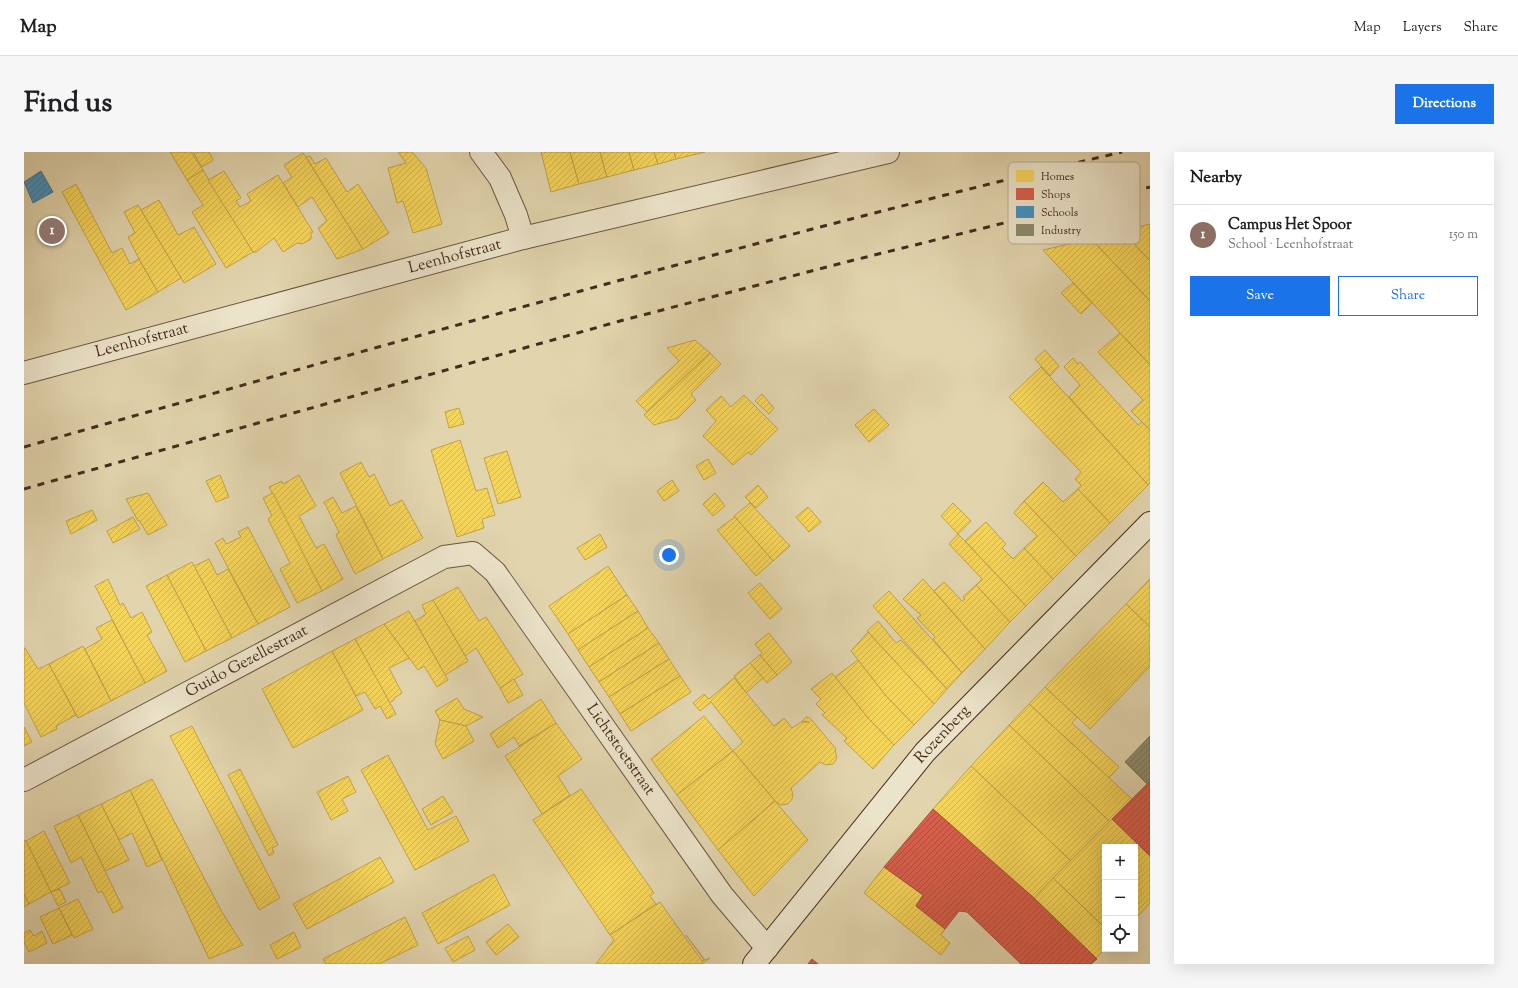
<!DOCTYPE html>
<html lang="en">
<head>
<meta charset="utf-8">
<style>
	body { margin:0; font-family:"Sorts Mill Goudy",serif; background:#f6f6f6; color:#202124 }
	.controls { position:absolute; right:12px; bottom:12px; display:grid; overflow:hidden; border-radius:0px; box-shadow:0 4px 16px #0002 }
	.controls button { width:36px; height:36px; display:grid; place-items:center; padding:0; border:0; border-bottom:1px solid #e0e0e0; background:#fff; color:#202124; font:20px sans-serif }
	.you { position:absolute; left:645px; top:403px; width:14px; height:14px; margin:-10px; border:3px solid #fff; border-radius:50%; background:#1a73e8; box-shadow:0 0 0 6px #1a73e833 }
	.badge { display:grid; place-items:center; width:26px; height:26px; border-radius:50%; background:#1a73e8; color:#fff; font-size:13px; font-weight:700 }
	.pin { position:absolute; translate:-50% -50%; border:2px solid #fff; box-shadow:0 1px 4px #0006 }
	.list { margin:0; padding:0; list-style:none }
	h2 { display:flex; justify-content:space-between; align-items:center; height:52px; margin:0; padding:0 16px; font-size:17px }
	h2 small { font-size:13px; font-weight:400; color:#757577 }
	.list li { display:grid; grid-template-columns:26px 1fr auto; gap:12px; align-items:center; box-sizing:border-box; height:60px; padding:0 16px; border-top:1px solid #e0e0e0 }
	.list b { display:block; font-size:15px; white-space:nowrap }
	.list p { margin:0; font-size:13px; white-space:nowrap; color:#757577 }
	.list em { font-size:13px; font-style:normal; color:#757577 }
	.actions { display:flex; gap:8px; padding:12px 16px }
	.actions a { flex:1; padding:9px 0; border:1px solid #1a73e8; border-radius:0px; text-align:center; font-size:14px; color:#1a73e8 }
	.actions .main { background:#1a73e8; color:#fff }
	.icon { flex:none; width:22px; height:22px; fill:none; stroke:currentColor; stroke-width:2; stroke-linecap:round; stroke-linejoin:round }
	.map { position:relative; flex:none; width:1126px; height:812px; overflow:hidden; border-radius:0px }
	header { display:flex; align-items:center; gap:24px; box-sizing:border-box; height:56px; padding:0 20px; background:#fff; border-bottom:1px solid #e0e0e0 }
	header strong { font-size:19px }
	nav { display:flex; gap:22px; margin-inline-start:auto; font-size:14px }
	.intro { display:flex; align-items:center; justify-content:space-between; box-sizing:border-box; height:96px; padding:0 24px }
	h1 { margin:0; font-size:28px }
	.button { padding:10px 18px; border-radius:0px; background:#1a73e8; color:#fff; font-size:14px; font-weight:700 }
	main { display:flex; gap:24px; padding:0 24px }
	aside { flex:1; background:#fff; border-radius:0px; box-shadow:0 4px 16px #0002 }
	.map>svg:first-child { display:block }
	.homes { fill:url(#homes-hatch); stroke:#c1a249 }
	.shops { fill:url(#shops-hatch); stroke:#aa503f }
	.schools { fill:url(#schools-hatch); stroke:#447492 }
	.industry { fill:url(#industry-hatch); stroke:#776f56 }
	.lines { fill:none; stroke-linecap:round; stroke-linejoin:round }
	.street-casing { stroke:#6c5542; stroke-width:24 }
	.secondary-casing { stroke:#452a1e; stroke-width:24 }
	.street { stroke:#ece4ca; stroke-width:22 }
	.secondary { stroke:#ece4ca; stroke-width:22 }
	.rail { stroke:#452a1e; stroke-width:3; stroke-dasharray:7 7; stroke-linecap:butt }
	.labels { text-anchor:middle; dominant-baseline:central; stroke-width:4; stroke-linejoin:round; paint-order:stroke }
	.street-label { font-size:16px; fill:#452a1e; stroke:#ece4ca }
	.key { fill:#ece4ca; stroke:#baac96; stroke-width:1 }
	.key-label { font-size:11px; fill:#452a1e }
</style>
</head>
<body>
<header>
<strong>Map</strong>
<nav><a>Map</a><a>Layers</a><a>Share</a></nav>
</header>
<div class="intro"><h1>Find us</h1><a class="button">Directions</a></div>
<main>
<div class="map">
<svg width="1126" height="812" viewBox="0 0 1126 812">
	<defs>
		<pattern id="homes-hatch" width="6" height="6" patternUnits="userSpaceOnUse"><rect width="6" height="6" fill="#f6d55c"/><path d="M-1 1l2-2M0 6l6-6M5 7l2-2" fill="none" stroke="#d4b750"/></pattern>
		<pattern id="shops-hatch" width="6" height="6" patternUnits="userSpaceOnUse"><rect width="6" height="6" fill="#d6604d"/><path d="M-1 1l2-2M0 6l6-6M5 7l2-2" fill="none" stroke="#af4f3f"/></pattern>
		<pattern id="schools-hatch" width="6" height="6" patternUnits="userSpaceOnUse"><rect width="6" height="6" fill="#4393c3"/><path d="M-1 1l2-2M0 6l6-6M5 7l2-2" fill="none" stroke="#3a789e"/></pattern>
		<pattern id="industry-hatch" width="6" height="6" patternUnits="userSpaceOnUse"><rect width="6" height="6" fill="#8c8c6e"/><path d="M-1 1l2-2M0 6l6-6M5 7l2-2" fill="none" stroke="#74735a"/></pattern>
	</defs>
	<rect width="100%" height="100%" fill="#e2d5ae"/>
	<filter id="stains"><feTurbulence type="fractalNoise" baseFrequency=".005" numOctaves="4"/><feColorMatrix values="0 0 0 0 .2 0 0 0 0 .09 0 0 0 0 .02 0 0 0 .5 -.17"/></filter>
	<radialGradient id="worn" r=".72"><stop offset=".6" stop-color="#630" stop-opacity="0"/><stop offset="1" stop-color="#630" stop-opacity=".3"/></radialGradient>
	<g class="homes">
		<polygon points="146,0 167,0 179,18 163,28"/>
		<polygon points="169,0 185,0 189,8 178,15"/>
		<polygon points="374,0 388,0 402,16 418,72 389,81 379,49 373,51 364,16 382,11"/>
		<polygon points="517,0 546,0 555,32 527,40"/>
		<polygon points="546,0 576,0 583,25 555,32"/>
		<polygon points="576,0 605,0 610,18 583,25"/>
		<polygon points="605,0 630,0 634,12 610,18"/>
		<polygon points="630,0 650,0 652,7 634,12"/>
		<polygon points="650,0 681,0 652,7"/>
		<polygon points="279,1 282,5 339,97 313,107 294,76 303,69 288,45 274,55 259,31 268,25 260,13"/>
		<polygon points="286,4 291,12 302,6 323,40 334,32 365,81 339,97 282,5"/>
		<polygon points="179,18 229,100 202,116 168,60 179,53 163,28"/>
		<polygon points="200,19 217,46 212,49 216,55 227,49 223,42 254,23 289,80 287,81 287,87 278,92 273,91 259,100 250,86 232,100 229,100 184,28"/>
		<polygon points="52,32 88,101 98,96 106,112 115,107 134,140 102,158 38,40"/>
		<polygon points="135,48 154,83 170,75 192,112 160,131 117,58"/>
		<polygon points="114,53 157,126 134,140 115,107 104,85 111,81 100,60"/>
		<polygon points="1126,72 1126,109 1098,79"/>
		<polygon points="1098,79 1126,109 1126,149 1067,87"/>
		<polygon points="1067,87 1126,149 1126,213 1019,98"/>
		<polygon points="1049,131 1068,151 1057,162 1037,141"/>
		<polygon points="1096,181 1126,213 1126,278 1107,259 1119,248 1074,200"/>
		<polygon points="671,188 686,201 623,260 612,249 655,209 643,196"/>
		<polygon points="1021,198 1035,214 1026,224 1011,207"/>
		<polygon points="686,201 697,212 667,242 672,248 654,266 630,273 620,263"/>
		<polygon points="1049,206 1054,212 1056,210 1114,273 1118,270 1126,278 1126,331 1124,333 1045,245 1056,233 1040,215"/>
		<polygon points="1017,215 1124,333 1086,371 1054,337 1057,333 1051,327 1057,320 985,245"/>
		<polygon points="738,242 750,256 745,262 731,249"/>
		<polygon points="720,243 754,277 727,303 724,300 709,313 679,284 692,269 682,258 697,244 707,255"/>
		<polygon points="435,256 440,272 425,276 421,260"/>
		<polygon points="850,257 865,273 845,290 831,273"/>
		<polygon points="436,288 452,339 463,336 471,363 458,367 460,376 433,385 407,298"/>
		<polygon points="483,299 497,345 474,352 460,306"/>
		<polygon points="684,307 692,321 680,328 672,314"/>
		<polygon points="337,310 345,325 350,322 366,354 378,348 399,386 359,407 316,321"/>
		<polygon points="196,323 205,345 192,350 182,329"/>
		<polygon points="275,323 292,354 275,364 292,396 300,392 319,427 298,439 245,335 258,329 259,332"/>
		<polygon points="648,328 655,339 640,349 633,339"/>
		<polygon points="1019,330 1039,350 1054,337 1086,371 1052,404 1000,349"/>
		<polygon points="734,333 744,345 732,356 721,345"/>
		<polygon points="124,341 143,373 124,383 115,368 114,369 102,347"/>
		<polygon points="249,341 298,439 273,451 256,417 266,411 244,367 248,364 239,346"/>
		<polygon points="691,341 701,354 689,364 679,352"/>
		<polygon points="309,345 318,361 332,354 359,407 331,422 312,383 315,380 300,350"/>
		<polygon points="1000,349 1052,404 1029,427 1000,396 1013,384 990,361"/>
		<polygon points="726,351 766,394 749,409 710,364"/>
		<polygon points="929,351 947,369 934,382 917,364"/>
		<polygon points="784,355 797,370 785,380 772,365"/>
		<polygon points="68,358 73,368 47,382 42,369"/>
		<polygon points="109,365 116,377 89,391 83,379"/>
		<polygon points="711,365 749,409 732,424 693,378"/>
		<polygon points="962,370 982,392 978,396 989,407 1000,396 1029,427 1002,454 941,389"/>
		<polygon points="224,375 266,455 234,472 191,391 199,386 202,392 217,385 214,380"/>
		<polygon points="576,382 583,395 561,408 553,396"/>
		<polygon points="934,382 1002,454 986,470 952,433 958,427 925,392"/>
		<polygon points="185,407 193,423 204,417 234,472 208,486 170,414"/>
		<polygon points="168,410 208,486 182,499 143,423"/>
		<polygon points="584,414 603,443 544,482 525,454"/>
		<polygon points="143,423 182,499 161,510 122,434"/>
		<polygon points="84,427 96,453 99,451 107,466 118,460 128,480 123,483 143,519 121,531 71,434"/>
		<polygon points="899,427 961,497 938,521 909,487 911,485 893,466 897,463 879,447"/>
		<polygon points="1126,427 1126,475 1102,452"/>
		<polygon points="920,430 938,449 941,447 939,445 952,433 986,470 961,497 910,439"/>
		<polygon points="736,431 758,457 746,467 724,441"/>
		<polygon points="434,435 455,469 462,465 499,522 476,536 452,496 441,504 409,448"/>
		<polygon points="865,439 938,521 923,537 849,454"/>
		<polygon points="603,443 614,459 554,498 544,482"/>
		<polygon points="409,448 444,509 421,523 391,469 402,462 398,453"/>
		<polygon points="1102,452 1126,475 1126,514 1066,577 1021,535"/>
		<polygon points="385,459 424,528 413,535 400,514 394,518 360,472"/>
		<polygon points="614,459 624,476 565,515 554,498"/>
		<polygon points="88,468 121,531 87,549 61,497 78,487 72,476"/>
		<polygon points="854,469 872,491 877,488 923,537 910,552 843,479"/>
		<polygon points="360,472 385,506 365,516 378,541 370,546 370,548 365,551 331,487"/>
		<polygon points="624,476 635,491 575,530 565,515"/>
		<polygon points="844,480 910,552 890,573 862,544 827,499"/>
		<polygon points="745,481 768,510 753,523 736,503 738,501 731,492"/>
		<polygon points="331,487 372,562 363,567 356,554 351,557 341,540 332,544 308,499"/>
		<polygon points="635,491 645,507 585,545 575,530"/>
		<polygon points="59,494 87,549 54,566 25,512"/>
		<polygon points="0,496 1,496 14,517 25,512 52,563 32,574 33,577 17,585 0,551"/>
		<polygon points="308,499 339,558 269,596 238,537"/>
		<polygon points="736,503 753,523 743,531 726,511"/>
		<polygon points="645,507 656,524 596,562 585,545"/>
		<polygon points="834,508 862,544 890,573 870,593 844,566 811,525"/>
		<polygon points="726,511 739,526 722,541 710,524"/>
		<polygon points="808,521 844,566 870,593 849,617 820,589 823,586 798,563 801,561 792,552 797,547 787,537"/>
		<polygon points="656,524 667,540 607,579 596,562"/>
		<polygon points="710,526 750,574 760,566 768,576 777,570 785,570 778,569 782,565 786,566 812,597 811,598 813,606 809,612 802,613 796,610 767,636 769,643 768,647 764,652 757,653 751,649 709,599 719,590 687,550 676,559 669,551 680,542 685,547"/>
		<polygon points="490,527 499,543 484,551 476,536"/>
		<polygon points="1021,535 1053,565 1048,571 1095,615 1085,626 1005,552"/>
		<polygon points="433,546 440,557 459,565 442,574 416,568 411,559"/>
		<polygon points="517,547 532,571 495,594 490,585 474,596 466,582"/>
		<polygon points="1005,552 1108,647 1086,670 985,573"/>
		<polygon points="680,564 709,599 653,643 627,607"/>
		<polygon points="416,568 442,574 450,589 419,607 411,592"/>
		<polygon points="532,571 558,607 534,624 546,643 518,662 481,604"/>
		<polygon points="985,573 1086,670 1047,709 947,614"/>
		<polygon points="168,574 256,746 235,758 146,584"/>
		<polygon points="0,575 8,590 0,594"/>
		<polygon points="709,599 751,649 694,698 653,643"/>
		<polygon points="364,603 404,678 432,664 445,689 391,718 337,618"/>
		<polygon points="947,614 1047,709 1010,746 909,657"/>
		<polygon points="216,617 254,693 248,696 250,701 245,704 204,623"/>
		<polygon points="324,624 332,640 318,647 324,659 307,668 293,640"/>
		<polygon points="128,627 198,760 219,793 185,807 106,638"/>
		<polygon points="557,637 630,741 626,744 632,752 586,783 509,668"/>
		<polygon points="106,638 138,708 123,715 108,681 95,688 77,652"/>
		<polygon points="419,644 429,660 407,673 398,657"/>
		<polygon points="751,649 784,688 730,744 694,698"/>
		<polygon points="77,652 105,708 81,719 54,663"/>
		<polygon points="54,663 99,756 89,761 78,739 74,741 57,705 47,711 30,674"/>
		<polygon points="1088,667 1126,704 1126,751 1111,767 1111,695 1081,695 1081,776 1029,726"/>
		<polygon points="20,679 46,731 27,740 2,689"/>
		<polygon points="0,689 2,689 27,740 5,752 0,742"/>
		<polygon points="356,705 370,730 283,777 269,752"/>
		<polygon points="860,715 899,743 892,754 921,777 917,783 926,791 917,803 840,741"/>
		<polygon points="470,722 486,753 414,792 398,761"/>
		<polygon points="1029,726 1081,776 1081,797 1072,806 1010,746"/>
		<polygon points="36,737 42,750 34,754 27,740"/>
		<polygon points="0,742 5,752 0,755"/>
		<polygon points="54,747 69,777 50,786 35,756"/>
		<polygon points="636,750 678,809 680,808 662,783 681,808 686,806 677,812 572,812 590,788 586,783"/>
		<polygon points="35,756 48,783 29,792 16,765"/>
		<polygon points="381,765 394,793 355,812 302,812 299,807"/>
		<polygon points="484,772 495,785 472,803 462,790"/>
		<polygon points="6,778 10,784 18,779 23,791 5,800 0,790 0,781"/>
		<polygon points="270,780 277,795 253,807 246,793"/>
		<polygon points="444,784 451,798 429,810 421,796"/>
	</g>
	<g class="shops">
		<polygon points="1126,629 1126,704 1088,667"/>
		<polygon points="909,657 1010,746 1073,807 1067,812 997,812 943,760 935,759 921,777 892,754 899,743 860,715"/>
		<polygon points="788,807 794,812 784,812"/>
	</g>
	<polygon class="schools" points="17,19 29,40 9,51 0,30"/>
	<polygon class="industry" points="1126,584 1126,629 1123,632 1101,610"/>
	<g class="lines">
		<g class="street-casing">
			<g id="street">
				<polyline points="457,0 476,26 492,63 499,86"/>
				<polyline points="0,221 499,86 864,0"/>
				<polyline points="0,628 420,405 449,401 471,420 698,743 743,796"/>
			</g>
		</g>
		<g class="secondary-casing">
			<polyline id="secondary" points="730,812 901,600 1126,371"/>
		</g>
		<use href="#street" class="street"/>
		<use href="#secondary" class="secondary"/>
		<g class="rail">
			<path d="M0,295C365,192 729,87 1098,0"/>
			<polyline points="0,337 596,169 822,110 1126,35"/>
		</g>
	</g>
	<g class="labels">
		<g class="street-label">
			<text transform="translate(431 105) rotate(-15)">Leenhofstraat</text>
			<text transform="translate(118 189) rotate(-15)">Leenhofstraat</text>
			<text transform="translate(223 510) rotate(-28)">Guido Gezellestraat</text>
			<text transform="translate(919 583) rotate(-47)">Rozenberg</text>
			<text transform="translate(596 598) rotate(55)">Lichtstoetstraat</text>
		</g>
	</g>
	<rect x="984" y="10" width="132" height="82" rx="6" class="key"/>
	<rect x="992" y="18" width="18" height="12" fill="#f6d55c"/>
	<rect x="992" y="36" width="18" height="12" fill="#d6604d"/>
	<rect x="992" y="54" width="18" height="12" fill="#4393c3"/>
	<rect x="992" y="72" width="18" height="12" fill="#8c8c6e"/>
	<g class="key-label">
		<text x="1017" y="28">Homes</text>
		<text x="1017" y="46">Shops</text>
		<text x="1017" y="64">Schools</text>
		<text x="1017" y="82">Industry</text>
	</g>
	<rect width="100%" height="100%" filter="url(#stains)"/>
	<rect width="100%" height="100%" fill="url(#worn)"/>
</svg>
<div class="controls">
<button>+</button>
<button>−</button>
<button><svg class="icon" aria-label="locate" viewBox="0 0 24 24"><circle cx="12" cy="12" r="6"/><path d="M12 2v4M12 18v4M2 12h4M18 12h4"/></svg></button>
</div>
<div class="you"></div>
<div class="pin badge" style="left:28px;top:79px;background:#8d6e63">1</div>
</div>
<aside>
<h2>Nearby<small></small></h2>
<ul class="list">
<li><span class="badge" style="background:#8d6e63">1</span><div><b>Campus Het Spoor</b><p>School · Leenhofstraat</p></div><em>150 m</em></li>
</ul>
<div class="actions"><a class="main">Save</a><a>Share</a></div>
</aside>
</main>
</body>
</html>
